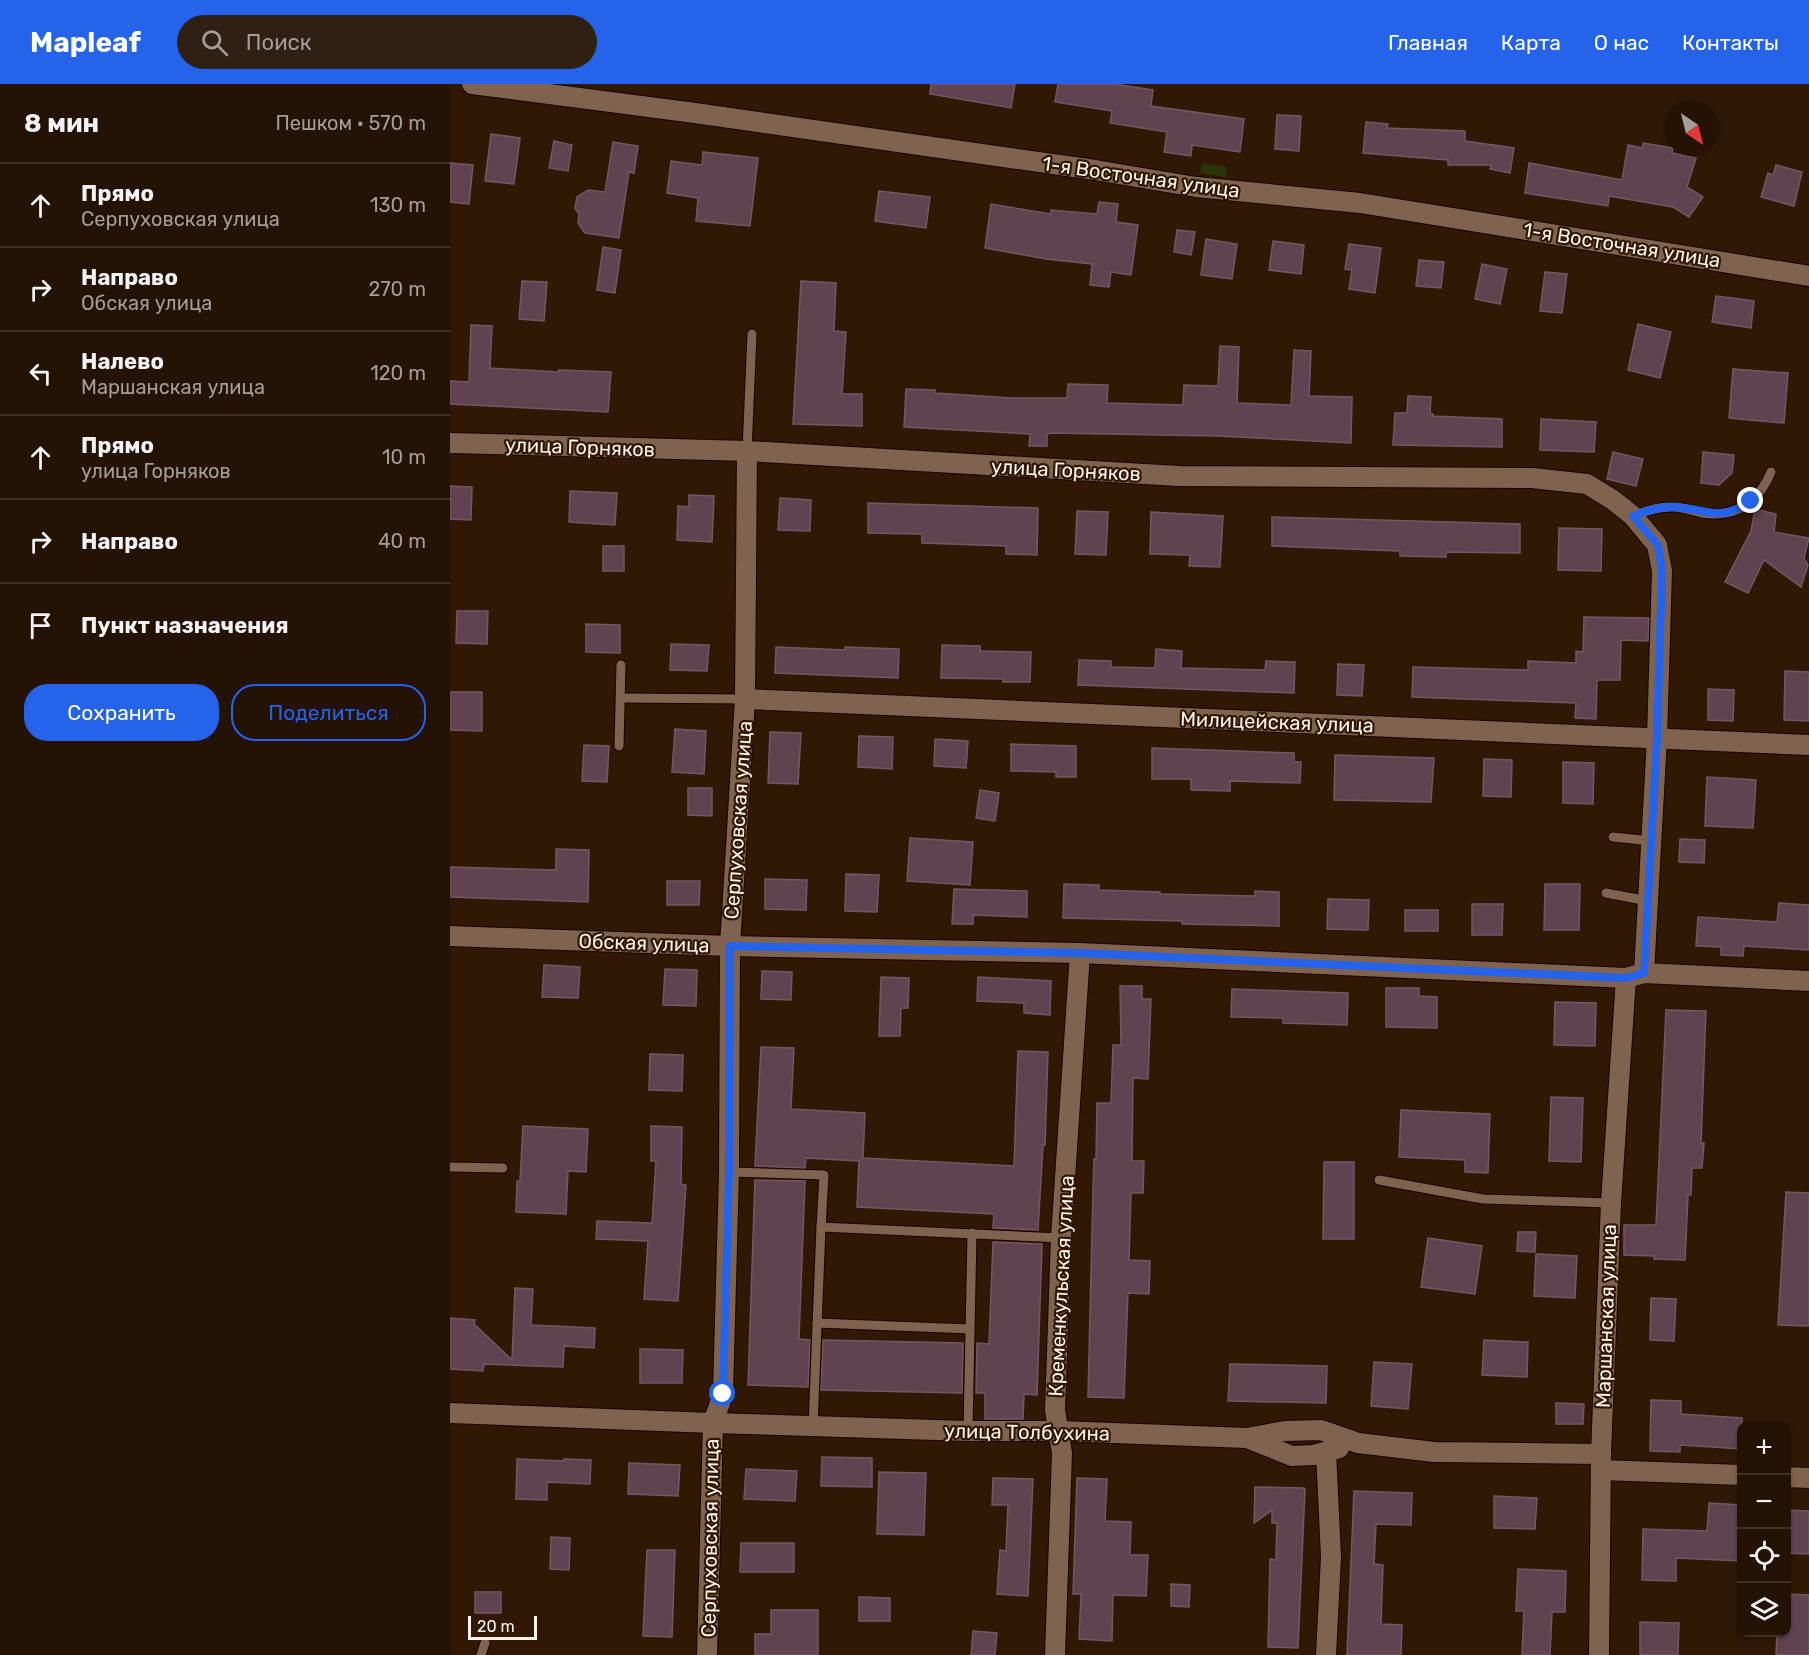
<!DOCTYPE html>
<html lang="ru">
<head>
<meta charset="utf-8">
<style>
	body { margin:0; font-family:Rubik,sans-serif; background:#302013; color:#f1f3f6 }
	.controls { position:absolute; right:18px; bottom:18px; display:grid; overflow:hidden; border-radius:12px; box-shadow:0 2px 4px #0004 }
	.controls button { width:54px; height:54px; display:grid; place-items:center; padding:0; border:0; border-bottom:2px solid #413226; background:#241204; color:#f1f3f6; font:30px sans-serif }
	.compass { position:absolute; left:1215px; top:18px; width:54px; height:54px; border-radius:50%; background:#241204; box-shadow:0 2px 4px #0004; rotate:145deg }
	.scale { position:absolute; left:18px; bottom:15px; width:69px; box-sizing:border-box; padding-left:6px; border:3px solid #fcf2eb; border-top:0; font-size:16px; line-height:21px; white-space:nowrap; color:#fcf2eb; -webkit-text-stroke:4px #301805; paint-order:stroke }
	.stop { position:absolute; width:18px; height:18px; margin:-14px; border:4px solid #2563eb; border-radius:50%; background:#fff }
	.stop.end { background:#2563eb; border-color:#fff; box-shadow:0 2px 6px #0008 }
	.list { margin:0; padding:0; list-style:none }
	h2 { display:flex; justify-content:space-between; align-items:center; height:78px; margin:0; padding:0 24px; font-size:26px }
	h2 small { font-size:20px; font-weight:400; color:#a39e9a }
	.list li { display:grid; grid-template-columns:39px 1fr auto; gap:18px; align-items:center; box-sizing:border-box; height:84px; padding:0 24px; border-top:2px solid #413226 }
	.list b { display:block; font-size:22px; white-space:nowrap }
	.list p { margin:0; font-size:20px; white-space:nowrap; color:#a39e9a }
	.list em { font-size:20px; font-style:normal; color:#a39e9a }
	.actions { display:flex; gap:12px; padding:18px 24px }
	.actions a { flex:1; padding:14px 0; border:2px solid #2563eb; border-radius:24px; text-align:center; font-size:21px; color:#2563eb }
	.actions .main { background:#2563eb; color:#fff }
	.icon { flex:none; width:33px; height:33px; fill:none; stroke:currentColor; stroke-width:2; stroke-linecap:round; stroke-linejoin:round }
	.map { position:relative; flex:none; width:1359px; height:1571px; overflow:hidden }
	header { display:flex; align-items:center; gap:36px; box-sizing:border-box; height:84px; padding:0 30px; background:#2563eb; color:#fff }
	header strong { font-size:28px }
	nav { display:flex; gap:33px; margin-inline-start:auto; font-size:21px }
	.search { width:420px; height:54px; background:#302013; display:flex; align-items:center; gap:15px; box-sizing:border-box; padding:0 21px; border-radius:33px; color:#a39e9a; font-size:22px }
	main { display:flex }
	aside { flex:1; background:#241204 }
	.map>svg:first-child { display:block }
	.green { fill:#283607 }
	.building { fill:#614251; stroke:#765665; stroke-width:1.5 }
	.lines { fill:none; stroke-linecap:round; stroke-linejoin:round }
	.lane-casing { stroke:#170300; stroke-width:11 }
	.street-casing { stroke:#170300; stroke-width:22 }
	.lane { stroke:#80634f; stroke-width:9 }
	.street { stroke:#80634f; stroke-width:20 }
	.route { stroke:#2563eb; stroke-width:8 }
	.labels { text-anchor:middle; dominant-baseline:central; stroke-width:4.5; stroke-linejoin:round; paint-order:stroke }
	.street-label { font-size:20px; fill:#fcf2eb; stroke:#301805 }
</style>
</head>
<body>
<header>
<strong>Mapleaf</strong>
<div class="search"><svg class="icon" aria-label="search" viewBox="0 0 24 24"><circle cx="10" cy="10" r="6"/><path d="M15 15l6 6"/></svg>Поиск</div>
<nav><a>Главная</a><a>Карта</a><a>О нас</a><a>Контакты</a></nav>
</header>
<main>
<aside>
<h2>8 мин<small>Пешком · 570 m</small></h2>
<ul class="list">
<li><svg class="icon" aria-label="ahead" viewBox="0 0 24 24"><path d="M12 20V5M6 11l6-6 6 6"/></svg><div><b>Прямо</b><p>Серпуховская улица</p></div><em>130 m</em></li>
<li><svg class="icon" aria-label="right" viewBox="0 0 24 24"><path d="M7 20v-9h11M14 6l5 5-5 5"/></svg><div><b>Направо</b><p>Обская улица</p></div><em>270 m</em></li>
<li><svg class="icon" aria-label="left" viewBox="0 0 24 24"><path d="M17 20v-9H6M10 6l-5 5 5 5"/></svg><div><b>Налево</b><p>Маршанская улица</p></div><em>120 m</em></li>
<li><svg class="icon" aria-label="ahead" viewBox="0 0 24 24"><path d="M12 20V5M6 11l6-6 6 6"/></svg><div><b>Прямо</b><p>улица Горняков</p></div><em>10 m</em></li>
<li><svg class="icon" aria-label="right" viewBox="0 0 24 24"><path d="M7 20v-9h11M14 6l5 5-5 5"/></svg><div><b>Направо</b></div><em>40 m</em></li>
<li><svg class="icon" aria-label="arrive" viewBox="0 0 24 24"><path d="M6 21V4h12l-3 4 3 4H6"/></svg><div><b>Пункт назначения</b></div></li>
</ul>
<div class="actions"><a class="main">Сохранить</a><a>Поделиться</a></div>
</aside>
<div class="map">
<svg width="1359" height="1571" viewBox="0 0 1359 1571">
	<rect width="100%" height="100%" fill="#301805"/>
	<polygon class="green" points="752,79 777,83 776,93 750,89"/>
	<g class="building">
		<polygon points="481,0 565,0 561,24 480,10"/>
		<polygon points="608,0 664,0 703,6 701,22 794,35 790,68 742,61 741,72 714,68 717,48 660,39 662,27 605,18"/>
		<polygon points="827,31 851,32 849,67 825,65"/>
		<polygon points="916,38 938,40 937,44 1015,47 1015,57 1064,64 1060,89 1040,85 1041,81 998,81 998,76 913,69"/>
		<polygon points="41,50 70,54 64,100 35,97"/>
		<polygon points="104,57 122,61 118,87 99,84"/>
		<polygon points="163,58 188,62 184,89 179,88 169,154 135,149 128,139 129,130 125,124 127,113 138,106 155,108"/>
		<polygon points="1193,59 1223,64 1222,69 1246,74 1237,103 1253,113 1239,133 1223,123 1159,112 1158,122 1075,109 1079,79 1172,96 1178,61 1192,64"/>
		<polygon points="253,68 308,74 300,142 246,137 248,114 217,109 221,77 252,81"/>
		<polygon points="0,79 23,81 19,120 0,118"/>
		<polygon points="1326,81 1352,88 1344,122 1311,113 1318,89 1323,91"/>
		<polygon points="429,107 480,113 476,144 425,137"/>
		<polygon points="649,118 668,120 666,138 688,141 681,191 661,188 659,203 640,201 642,180 596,175 535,164 541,120 601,130 601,126 647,130"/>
		<polygon points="727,146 745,148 741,171 724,168"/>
		<polygon points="756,155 787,160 782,195 751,191"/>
		<polygon points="823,157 854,161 851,190 819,186"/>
		<polygon points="899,160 931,164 925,209 899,205 902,186 895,185"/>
		<polygon points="153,163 171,166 165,209 147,206"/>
		<polygon points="969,176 994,178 991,204 966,202"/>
		<polygon points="1032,180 1057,185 1050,220 1025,215"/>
		<polygon points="1095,188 1117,190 1112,229 1090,227"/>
		<polygon points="72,197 97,198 94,237 69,235"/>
		<polygon points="351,197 386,199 384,247 396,248 392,310 412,310 412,342 343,340"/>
		<polygon points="1266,212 1304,217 1301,244 1262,238"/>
		<polygon points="1188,240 1221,248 1210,294 1178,286"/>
		<polygon points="21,241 42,242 40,284 109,288 109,286 161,288 158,328 0,320 0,297 19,298"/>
		<polygon points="770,262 789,263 787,319 841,321 844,266 861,267 859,312 902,313 901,359 768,352 602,349 597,350 597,362 579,362 580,350 454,343 456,305 485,306 485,309 561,314 617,314 618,300 658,301 657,319 733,321 734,301 768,302"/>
		<polygon points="1283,285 1338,289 1334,339 1279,334"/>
		<polygon points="958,312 981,313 980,330 983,330 983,332 1052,335 1052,363 943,361 945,329 957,329"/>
		<polygon points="1091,335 1146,338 1144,368 1090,366"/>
		<polygon points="1163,368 1193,375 1186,402 1157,395"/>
		<polygon points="1253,368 1284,371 1282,389 1269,401 1251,399"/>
		<polygon points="0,402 22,403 21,436 0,435"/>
		<polygon points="120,407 167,409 165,441 119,438"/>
		<polygon points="239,411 264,412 262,458 227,456 228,422 239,423"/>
		<polygon points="330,414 361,416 360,447 328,446"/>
		<polygon points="418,419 588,424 587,471 556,470 556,462 472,459 472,450 418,449"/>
		<polygon points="1305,425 1326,430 1324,448 1359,454 1354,474 1358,481 1351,503 1314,476 1298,509 1275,498 1301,447"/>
		<polygon points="627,427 658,428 656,471 625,470"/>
		<polygon points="701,428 773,432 770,483 739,482 740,471 700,470"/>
		<polygon points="822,433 1070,440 1070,469 996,468 996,473 950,472 950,467 822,462"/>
		<polygon points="1109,444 1152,445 1151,487 1108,486"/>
		<rect x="153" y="462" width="21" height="25"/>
		<polygon points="7,527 38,527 37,560 6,559"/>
		<polygon points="1134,533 1199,534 1198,557 1171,556 1170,596 1147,596 1146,635 1125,634 1126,619 962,613 963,583 1078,586 1078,577 1126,579 1126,567 1133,568"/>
		<polygon points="136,540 170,541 170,569 136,568"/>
		<polygon points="221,560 259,561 257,587 220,586"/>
		<polygon points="492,561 530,562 530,567 581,568 580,598 553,598 553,595 491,594"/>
		<polygon points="326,563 395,566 395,563 449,565 448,594 325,589"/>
		<polygon points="706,565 732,567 731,584 815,586 816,577 845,578 844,609 628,601 629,576 661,577 661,583 705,584"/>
		<polygon points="888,580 914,581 912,612 887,611"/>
		<polygon points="1335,587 1359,588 1359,637 1334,636"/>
		<polygon points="1258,605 1284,606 1283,637 1258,636"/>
		<polygon points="0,608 32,608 32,647 0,646"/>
		<polygon points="225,645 256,647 254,690 222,688"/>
		<polygon points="320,648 351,649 348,700 318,699"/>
		<polygon points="409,652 443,653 442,685 408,683"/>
		<polygon points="485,655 518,657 516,684 484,682"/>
		<polygon points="561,660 626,662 626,693 606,693 606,688 561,687"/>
		<polygon points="134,661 159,662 157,698 132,697"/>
		<polygon points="702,664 844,669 844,678 851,678 850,699 780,697 780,707 741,706 741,695 702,695"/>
		<polygon points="885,671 984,674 981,718 884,716"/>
		<polygon points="1034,675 1062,676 1061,713 1033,712"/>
		<polygon points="1113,678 1144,679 1143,720 1113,719"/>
		<polygon points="1257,693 1306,696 1303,744 1255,742"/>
		<polygon points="238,704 262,704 262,732 238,731"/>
		<polygon points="530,706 549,709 545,737 526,734"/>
		<polygon points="460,754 523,758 520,801 457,797"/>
		<polygon points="1230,755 1255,756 1254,779 1229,778"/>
		<polygon points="106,765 139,766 138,818 0,813 0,783 106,786"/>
		<polygon points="396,790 429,791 427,828 395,827"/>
		<polygon points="315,795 357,796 356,826 315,825"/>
		<polygon points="217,797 250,797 249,821 217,821"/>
		<polygon points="614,800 649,801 649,806 710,808 710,810 805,812 805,807 829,808 829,842 732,840 732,837 613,834"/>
		<polygon points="1095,800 1130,800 1129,846 1094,846"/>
		<polygon points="504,805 577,807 577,833 523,831 523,840 502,840"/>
		<polygon points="878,815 919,816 918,846 877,845"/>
		<polygon points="1329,819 1359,821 1359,866 1294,862 1293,872 1271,871 1271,863 1246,862 1248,833 1327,838"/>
		<polygon points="1022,820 1053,820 1052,851 1022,851"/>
		<rect x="955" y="826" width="33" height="21"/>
		<polygon points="94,881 130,883 128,914 92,913"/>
		<polygon points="215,885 247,886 246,922 213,921"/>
		<polygon points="312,887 342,888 341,916 311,915"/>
		<polygon points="431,893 459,894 458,924 451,924 450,952 429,952"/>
		<polygon points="528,893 601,897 600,931 574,929 574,919 527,917"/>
		<polygon points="670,902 692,902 692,915 701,915 698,995 683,994 682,1077 694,1077 693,1109 681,1109 679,1176 700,1177 699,1210 678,1209 674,1314 638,1313 643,1107 644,1075 646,1075 647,1019 661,1019 663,961 671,961"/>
		<polygon points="936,904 969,904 969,912 987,913 987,944 936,943"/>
		<polygon points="782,905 898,909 897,941 833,939 833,934 781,933"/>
		<polygon points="1105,918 1146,919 1145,962 1104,961"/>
		<polygon points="1216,926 1256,927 1251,1059 1254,1059 1252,1084 1242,1084 1241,1111 1238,1111 1235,1176 1204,1175 1204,1172 1174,1171 1174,1141 1206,1141"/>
		<polygon points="311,963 344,964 341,1025 415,1029 413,1074 564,1082 568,967 598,968 595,1061 593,1061 588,1146 543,1144 544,1130 407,1123 409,1077 356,1074 355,1084 305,1082"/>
		<polygon points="200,970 233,971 232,1007 199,1006"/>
		<polygon points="1101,1013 1133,1014 1131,1078 1099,1077"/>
		<polygon points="951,1026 1040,1030 1038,1089 1015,1088 1015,1076 949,1073"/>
		<polygon points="73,1042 138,1045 136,1088 118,1087 116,1130 66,1128 67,1097 70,1097"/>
		<polygon points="201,1042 232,1043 231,1100 236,1101 228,1217 194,1215 198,1157 146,1155 147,1137 202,1139 206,1077 201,1077"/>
		<polygon points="874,1078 904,1078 904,1155 873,1155"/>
		<polygon points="305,1096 355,1097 349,1255 360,1256 358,1303 298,1301"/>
		<polygon points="1336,1108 1359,1109 1359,1242 1328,1241"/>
		<polygon points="1068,1148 1086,1148 1085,1168 1067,1167"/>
		<polygon points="978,1154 1032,1162 1025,1210 971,1203"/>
		<polygon points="543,1158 592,1160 587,1311 574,1310 573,1335 535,1335 535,1309 526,1309 527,1259 539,1260"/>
		<polygon points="1086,1170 1127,1172 1125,1214 1084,1212"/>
		<polygon points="65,1204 83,1205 81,1241 145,1244 144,1264 114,1262 113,1283 34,1280 33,1287 0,1285 0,1234 25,1236 24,1240 62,1276"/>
		<polygon points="1201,1214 1226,1215 1224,1257 1200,1256"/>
		<polygon points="373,1256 513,1259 512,1309 371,1306"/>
		<polygon points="1034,1256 1078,1258 1077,1293 1032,1291"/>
		<polygon points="190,1265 233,1266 232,1299 190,1299"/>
		<polygon points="924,1278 962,1280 958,1325 921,1322"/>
		<polygon points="780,1280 877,1282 876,1319 778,1317"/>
		<polygon points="1201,1316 1231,1317 1231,1330 1292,1334 1292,1365 1230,1361 1230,1368 1200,1367"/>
		<polygon points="1106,1319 1134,1320 1133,1340 1106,1340"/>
		<polygon points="372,1373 422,1374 422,1403 371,1402"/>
		<polygon points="67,1375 114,1377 114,1375 141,1376 140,1400 97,1398 97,1416 66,1415"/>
		<polygon points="179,1379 230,1381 228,1412 178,1410"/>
		<polygon points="296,1385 347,1387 345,1417 294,1415"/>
		<polygon points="429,1388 476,1389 474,1451 427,1450"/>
		<polygon points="543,1394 583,1395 578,1512 547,1510 550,1466 556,1467 558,1421 542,1421"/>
		<polygon points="627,1394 657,1395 655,1437 681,1438 680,1471 698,1471 696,1512 663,1511 662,1557 629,1555 631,1510 623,1510"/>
		<polygon points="805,1403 855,1404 853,1405 855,1405 848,1564 818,1563 820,1475 826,1476 827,1439 822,1439 822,1426 804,1439"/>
		<polygon points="904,1407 962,1409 961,1441 926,1440 924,1480 933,1481 931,1540 952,1541 951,1571 897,1571"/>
		<polygon points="1044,1412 1087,1414 1085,1445 1044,1444"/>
		<polygon points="1259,1419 1292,1421 1292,1477 1226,1474 1226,1497 1192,1496 1193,1445 1257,1447"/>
		<polygon points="1336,1426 1359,1427 1359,1470 1336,1469"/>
		<polygon points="101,1453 120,1454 119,1486 100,1485"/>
		<polygon points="291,1459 344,1459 344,1488 290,1488"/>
		<polygon points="197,1466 225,1466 222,1553 193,1552"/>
		<polygon points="1068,1485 1116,1487 1115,1528 1102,1528 1100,1571 1072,1571 1074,1527 1066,1527"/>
		<polygon points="721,1500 740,1501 739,1523 721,1522"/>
		<rect x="25" y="1508" width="26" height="21"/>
		<polygon points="1336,1510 1359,1511 1359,1571 1326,1571 1327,1548 1336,1548"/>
		<polygon points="409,1513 440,1514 440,1537 409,1537"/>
		<polygon points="321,1526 368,1526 368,1571 305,1571 305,1550 321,1550"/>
		<polygon points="1190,1538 1229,1539 1228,1571 1190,1571"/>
		<polygon points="523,1547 547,1549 545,1571 521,1571"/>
	</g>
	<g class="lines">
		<g class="lane-casing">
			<g id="lane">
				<polyline points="297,367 302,250"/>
				<path d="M1183,432C1197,427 1210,422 1224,423C1233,423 1243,427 1252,429C1286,434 1308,419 1321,388"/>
				<polyline points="171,614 295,615"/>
				<polyline points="169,662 171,581"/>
				<polyline points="1163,753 1201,757"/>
				<polyline points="1156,809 1198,817"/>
				<polyline points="0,1083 53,1084"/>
				<polyline points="279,1088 374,1091 371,1143"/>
				<polyline points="929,1096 1033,1115 1161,1119"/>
				<polyline points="367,1239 520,1245"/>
				<polyline points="363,1342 371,1143 611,1154"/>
				<polyline points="518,1347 522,1149"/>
				<polyline points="31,1571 35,1559"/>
			</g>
		</g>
		<g class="street-casing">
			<g id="street">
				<polyline points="22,0 245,29 645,86 746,103 910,119 1359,192"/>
				<polyline points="0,359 297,367 729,392 1082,394 1137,400 1163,416 1183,432 1207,461 1212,487 1207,654 1194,889"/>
				<polyline points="295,615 1359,661"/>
				<polyline points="0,852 280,862 630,869 1176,894 1194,889 1359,897"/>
				<polyline points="0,1329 263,1339 518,1347 609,1347 797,1354 835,1347 871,1346 908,1359 984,1368 1151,1370"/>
				<polyline points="797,1354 842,1372 864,1371 889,1364"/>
				<polyline points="1151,1386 1292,1391"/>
				<polyline points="1336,1393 1359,1394"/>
				<polyline points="257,1571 263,1339 273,1310 279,1088 280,862 295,615 297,367"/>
				<polyline points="605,1571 612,1369 605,1326 611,1154 630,869"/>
				<polyline points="876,1571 881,1473 876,1368"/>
				<polyline points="1149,1571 1151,1370 1161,1119 1176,894"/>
			</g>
		</g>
		<use href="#lane" class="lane"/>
		<use href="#street" class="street"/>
	</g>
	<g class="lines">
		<path class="route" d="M273,1310L279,1088L280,862L630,869L1176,894L1194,889L1207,654L1212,487L1208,461L1183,432C1197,427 1210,422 1225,423C1258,425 1268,439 1301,417"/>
	</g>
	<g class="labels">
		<g class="street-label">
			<text transform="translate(691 93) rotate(8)">1-я Восточная улица</text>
			<text transform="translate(1172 161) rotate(9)">1-я Восточная улица</text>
			<text transform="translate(130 363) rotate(2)">улица Горняков</text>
			<text transform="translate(616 386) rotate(3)">улица Горняков</text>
			<text transform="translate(827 638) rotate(2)">Милицейская улица</text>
			<text transform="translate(288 736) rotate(-86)">Серпуховская улица</text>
			<text transform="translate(194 859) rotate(2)">Обская улица</text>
			<text transform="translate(611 1202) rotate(-87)">Кременкульская улица</text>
			<text transform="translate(1156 1232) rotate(-88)">Маршанская улица</text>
			<text transform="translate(577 1348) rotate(1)">улица Толбухина</text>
			<text transform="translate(260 1454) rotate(-89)">Серпуховская улица</text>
		</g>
	</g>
</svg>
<div class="controls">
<button>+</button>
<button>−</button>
<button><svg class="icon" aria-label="locate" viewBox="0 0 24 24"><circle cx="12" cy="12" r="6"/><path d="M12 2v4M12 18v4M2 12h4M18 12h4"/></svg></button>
<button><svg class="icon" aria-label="layers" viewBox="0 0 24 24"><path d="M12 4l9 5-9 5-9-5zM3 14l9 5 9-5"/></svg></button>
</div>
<svg class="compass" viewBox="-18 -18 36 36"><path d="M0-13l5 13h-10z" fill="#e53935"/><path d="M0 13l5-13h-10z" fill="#a39e9a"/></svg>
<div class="scale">20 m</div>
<div class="stop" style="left:273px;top:1310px"></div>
<div class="stop end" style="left:1301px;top:417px"></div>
</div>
</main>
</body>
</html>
